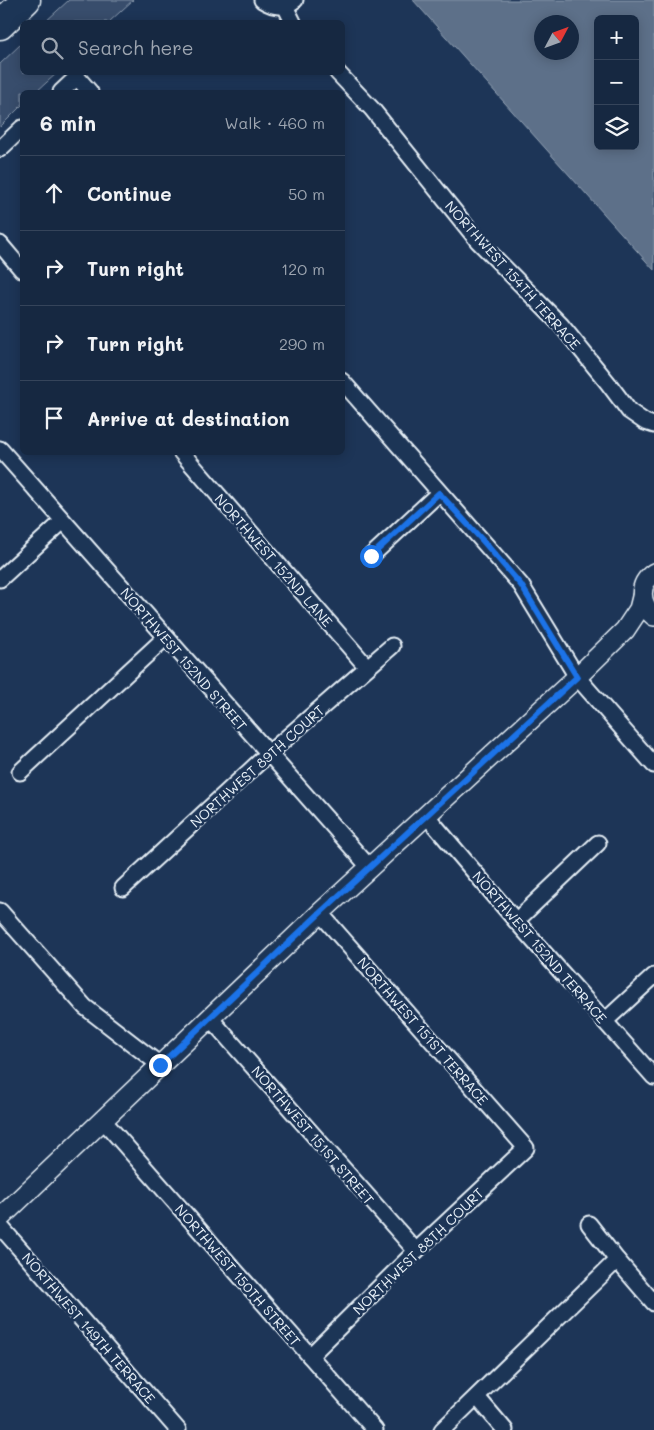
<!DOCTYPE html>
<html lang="en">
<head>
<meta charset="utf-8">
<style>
	body { margin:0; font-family:Mali,sans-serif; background:#23344c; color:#f1f3f6 }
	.controls { position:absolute; right:15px; top:15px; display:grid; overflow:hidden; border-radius:8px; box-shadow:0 2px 12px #0003 }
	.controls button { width:45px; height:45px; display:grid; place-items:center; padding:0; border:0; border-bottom:1px solid #35445a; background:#162841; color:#f1f3f6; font:25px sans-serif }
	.compass { position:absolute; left:534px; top:15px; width:45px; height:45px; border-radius:50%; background:#162841; box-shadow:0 2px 12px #0003; rotate:49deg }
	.stop { position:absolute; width:15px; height:15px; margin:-11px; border:4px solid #1a73e8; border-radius:50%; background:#fff }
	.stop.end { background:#1a73e8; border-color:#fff; box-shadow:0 1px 5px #0008 }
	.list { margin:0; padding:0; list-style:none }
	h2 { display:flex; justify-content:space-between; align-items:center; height:65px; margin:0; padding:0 20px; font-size:21px }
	h2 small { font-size:16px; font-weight:400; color:#9ea6b1 }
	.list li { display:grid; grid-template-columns:32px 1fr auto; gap:15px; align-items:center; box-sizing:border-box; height:75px; padding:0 20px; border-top:1px solid #35445a }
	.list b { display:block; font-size:19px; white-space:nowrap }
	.list em { font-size:16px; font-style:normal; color:#9ea6b1 }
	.icon { flex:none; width:28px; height:28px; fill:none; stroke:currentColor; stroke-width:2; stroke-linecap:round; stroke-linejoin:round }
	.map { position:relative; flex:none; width:654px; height:1430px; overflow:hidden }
	.search { position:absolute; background:#162841; box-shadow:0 2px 12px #0003; left:20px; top:20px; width:325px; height:55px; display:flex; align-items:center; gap:12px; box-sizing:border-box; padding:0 18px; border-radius:8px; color:#9ea6b1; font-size:19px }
	.panel { position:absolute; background:#162841; box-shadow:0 2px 12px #0003; left:20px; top:90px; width:325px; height:365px; border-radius:8px }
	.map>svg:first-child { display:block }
	.green { fill:#374d6c; stroke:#909fb2 }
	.water { fill:#5d7089; stroke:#95a4b5; fill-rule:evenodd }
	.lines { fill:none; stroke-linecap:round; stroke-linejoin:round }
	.minor-casing { stroke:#e8f1f8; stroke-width:19 }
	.tertiary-casing { stroke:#e8f1f8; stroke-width:22 }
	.motorway-casing { stroke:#e8f1f8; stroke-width:31 }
	.minor { stroke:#1d3557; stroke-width:15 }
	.tertiary { stroke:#1d3557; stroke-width:19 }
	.motorway { stroke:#1d3557; stroke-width:28 }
	.route { stroke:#1a73e8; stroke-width:6 }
	.labels { text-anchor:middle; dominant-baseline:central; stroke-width:5; stroke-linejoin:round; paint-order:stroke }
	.street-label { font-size:14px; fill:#e8f1f8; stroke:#1d3557 }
</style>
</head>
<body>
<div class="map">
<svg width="654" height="1430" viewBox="0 0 654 1430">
	<rect width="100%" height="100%" fill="#1d3557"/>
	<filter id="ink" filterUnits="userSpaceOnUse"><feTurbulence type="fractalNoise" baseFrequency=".02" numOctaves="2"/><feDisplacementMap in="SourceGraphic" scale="10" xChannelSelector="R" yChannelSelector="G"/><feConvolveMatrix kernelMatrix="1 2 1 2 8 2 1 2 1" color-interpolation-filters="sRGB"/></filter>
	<g filter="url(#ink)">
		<g class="green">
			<polygon points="69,0 133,0 109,22 45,22"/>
			<polygon points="22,43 22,72 57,73 36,92 22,92 22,105 0,127 0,64"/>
		</g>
		<path class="water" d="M413,0H654V270ZM598,19H635V146H598ZM542,22H572V52H542Z"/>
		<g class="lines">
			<g class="minor-casing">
				<g id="minor">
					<path d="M262,0C273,7 284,9 295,0"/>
					<polyline points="285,6 293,22"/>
					<polyline points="337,72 372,109 478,241 561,325 608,383 629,411 645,422 654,425"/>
					<polyline points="61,92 77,77 90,92"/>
					<polyline points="0,149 22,128"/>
					<polyline points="0,244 22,270"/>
					<polyline points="342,381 521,585 577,677 654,765"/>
					<polyline points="0,449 370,868"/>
					<polyline points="181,452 367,667"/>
					<polyline points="371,556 439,493"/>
					<polyline points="0,579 63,521"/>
					<polyline points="20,772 165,638"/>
					<polyline points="426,815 516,921 654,1077"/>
					<polyline points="123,888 268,754 392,646"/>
					<polyline points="0,911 85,1007 160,1065"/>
					<polyline points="516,921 598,843"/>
					<polyline points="210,1018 416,1251"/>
					<polyline points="605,1021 654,976"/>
					<polyline points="102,1119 375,1430"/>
					<polyline points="589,1224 617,1260 654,1303"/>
					<polyline points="0,1226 178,1430"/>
					<polyline points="310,1356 416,1251 526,1148 320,913"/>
					<polyline points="477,1397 505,1430"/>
					<polyline points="442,1430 617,1260"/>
				</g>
			</g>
			<g class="tertiary-casing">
				<g id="tertiary">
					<path d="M654,573C638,584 639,604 654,616"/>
					<polyline points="0,1218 320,913 577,677 625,630 639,609 642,597"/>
				</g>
			</g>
			<g class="motorway-casing">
				<polyline id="motorway" points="0,25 26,0"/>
			</g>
			<use href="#minor" class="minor"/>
			<use href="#tertiary" class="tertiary"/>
			<use href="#motorway" class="motorway"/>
		</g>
	</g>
	<g class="lines" filter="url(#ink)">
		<polyline class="route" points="160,1065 320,913 577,677 521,585 483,541 439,493 371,556"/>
	</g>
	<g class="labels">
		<g class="street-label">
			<text transform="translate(513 275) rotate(48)">NORTHWEST 154TH TERRACE</text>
			<text transform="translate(274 560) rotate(49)">NORTHWEST 152ND LANE</text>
			<text transform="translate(184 659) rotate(49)">NORTHWEST 152ND STREET</text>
			<text transform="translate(257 766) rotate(-42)">NORTHWEST 89TH COURT</text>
			<text transform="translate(540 947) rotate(49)">NORTHWEST 152ND TERRACE</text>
			<text transform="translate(423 1031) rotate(49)">NORTHWEST 151ST TERRACE</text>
			<text transform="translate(313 1135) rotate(49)">NORTHWEST 151ST STREET</text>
			<text transform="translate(418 1251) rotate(-44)">NORTHWEST 88TH COURT</text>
			<text transform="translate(238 1275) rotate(49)">NORTHWEST 150TH STREET</text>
			<text transform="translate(89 1328) rotate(49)">NORTHWEST 149TH TERRACE</text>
		</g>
	</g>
</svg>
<div class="controls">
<button>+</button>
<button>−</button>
<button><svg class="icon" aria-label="layers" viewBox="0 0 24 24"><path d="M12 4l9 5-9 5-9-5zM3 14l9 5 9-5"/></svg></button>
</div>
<svg class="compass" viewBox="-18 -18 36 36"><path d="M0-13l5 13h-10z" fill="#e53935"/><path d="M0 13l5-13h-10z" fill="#9ea6b1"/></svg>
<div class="stop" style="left:371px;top:556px"></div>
<div class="stop end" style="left:160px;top:1065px"></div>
<div class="search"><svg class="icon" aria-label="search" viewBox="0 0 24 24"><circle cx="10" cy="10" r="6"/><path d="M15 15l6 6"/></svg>Search here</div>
<section class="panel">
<h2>6 min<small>Walk · 460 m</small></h2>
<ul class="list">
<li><svg class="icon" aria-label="ahead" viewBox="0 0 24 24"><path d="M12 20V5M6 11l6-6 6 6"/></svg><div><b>Continue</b></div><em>50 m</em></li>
<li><svg class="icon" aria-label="right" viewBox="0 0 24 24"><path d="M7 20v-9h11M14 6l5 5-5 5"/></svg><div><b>Turn right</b></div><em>120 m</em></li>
<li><svg class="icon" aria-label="right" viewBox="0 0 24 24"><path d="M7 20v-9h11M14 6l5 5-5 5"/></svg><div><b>Turn right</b></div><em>290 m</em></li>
<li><svg class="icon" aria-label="arrive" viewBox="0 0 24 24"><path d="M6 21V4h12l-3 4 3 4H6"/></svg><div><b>Arrive at destination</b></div></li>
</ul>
</section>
</div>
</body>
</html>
